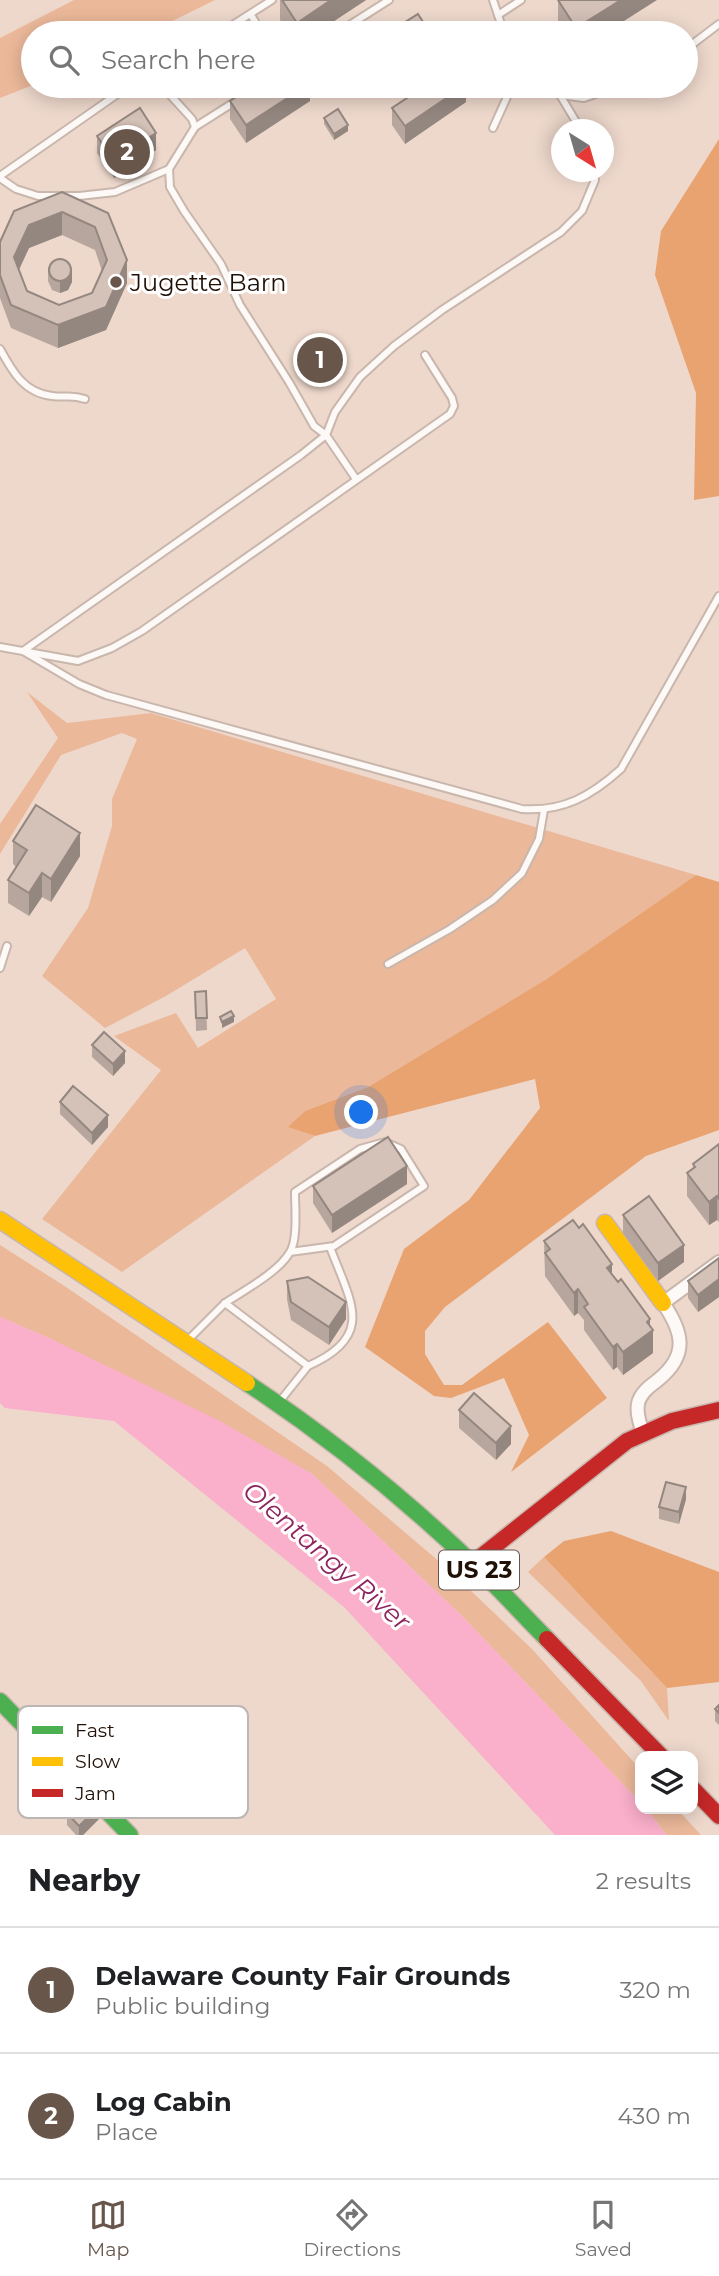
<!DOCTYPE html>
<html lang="en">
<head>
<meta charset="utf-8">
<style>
	body { margin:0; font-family:Montserrat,sans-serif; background:#f6f6f6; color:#202124 }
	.controls { position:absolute; right:21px; bottom:21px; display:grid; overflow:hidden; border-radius:14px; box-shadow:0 4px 18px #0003 }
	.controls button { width:63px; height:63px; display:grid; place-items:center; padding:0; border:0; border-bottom:2px solid #e0e0e0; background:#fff; color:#202124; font:35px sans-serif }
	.compass { position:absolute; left:551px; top:119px; width:63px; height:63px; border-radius:50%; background:#fff; box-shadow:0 4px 18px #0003; rotate:143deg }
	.you { position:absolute; left:362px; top:1113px; width:24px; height:24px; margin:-18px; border:5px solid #fff; border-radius:50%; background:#1a73e8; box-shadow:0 0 0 10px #1a73e833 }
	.badge { display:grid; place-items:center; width:46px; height:46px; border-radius:50%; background:#68564b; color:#fff; font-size:23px; font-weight:700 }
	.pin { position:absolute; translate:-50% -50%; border:4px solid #fff; box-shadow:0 2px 7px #0006 }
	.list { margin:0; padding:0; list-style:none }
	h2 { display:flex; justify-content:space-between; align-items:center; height:91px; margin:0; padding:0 28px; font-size:30px }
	h2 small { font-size:23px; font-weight:400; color:#757577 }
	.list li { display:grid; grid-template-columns:46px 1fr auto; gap:21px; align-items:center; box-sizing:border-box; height:126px; padding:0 28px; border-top:2px solid #e0e0e0 }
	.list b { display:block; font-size:26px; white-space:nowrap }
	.list p { margin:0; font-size:23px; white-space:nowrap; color:#757577 }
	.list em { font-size:23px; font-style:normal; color:#757577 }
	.icon { flex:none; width:38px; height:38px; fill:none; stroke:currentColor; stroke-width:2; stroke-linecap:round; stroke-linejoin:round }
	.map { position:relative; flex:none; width:719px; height:1835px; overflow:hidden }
	.search { position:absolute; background:#fff; box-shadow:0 4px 18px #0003; left:21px; right:21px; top:21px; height:77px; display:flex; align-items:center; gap:18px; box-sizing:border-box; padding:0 24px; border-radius:38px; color:#757577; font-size:26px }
	.sheet { height:343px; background:#fff }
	nav { display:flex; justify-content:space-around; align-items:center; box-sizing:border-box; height:98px; border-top:2px solid #e0e0e0; background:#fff; font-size:19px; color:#757577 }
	nav a { display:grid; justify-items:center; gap:4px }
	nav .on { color:#68564b }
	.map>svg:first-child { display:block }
	.green { fill:#ebb89a }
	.forest { fill:#e8a371 }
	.water { fill:#faafca }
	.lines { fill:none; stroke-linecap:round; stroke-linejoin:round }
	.lane-casing { stroke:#c9b6ac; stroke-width:10 }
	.street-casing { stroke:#c9b6ac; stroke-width:16 }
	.fast-casing { stroke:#c9b6ac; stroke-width:19 }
	.slow-casing { stroke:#c9b6ac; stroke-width:19 }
	.jam-casing { stroke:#c9b6ac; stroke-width:19 }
	.lane { stroke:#fcf9f7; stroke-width:6 }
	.street { stroke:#fcf9f7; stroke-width:12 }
	.fast { stroke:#4caf50; stroke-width:16 }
	.slow { stroke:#ffc107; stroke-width:16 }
	.jam { stroke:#c62828; stroke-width:16 }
	.wall { fill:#b6a69d; fill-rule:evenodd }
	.shaded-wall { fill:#948780 }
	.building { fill:#d4c1b7; stroke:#948780; stroke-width:2; fill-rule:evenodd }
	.poi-dot { fill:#68564b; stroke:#fff; stroke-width:2.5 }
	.labels { text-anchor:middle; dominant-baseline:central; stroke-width:6; stroke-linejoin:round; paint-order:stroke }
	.shield { fill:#fff; stroke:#635851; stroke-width:2 }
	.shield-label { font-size:23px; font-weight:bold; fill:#201006 }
	.poi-label { font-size:24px; fill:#201006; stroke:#fff; text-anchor:start }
	.water-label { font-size:26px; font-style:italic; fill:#8e245d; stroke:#fff }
	.key { fill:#fff; stroke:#bcb7b4; stroke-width:2 }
	.key-label { font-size:19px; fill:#201006 }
</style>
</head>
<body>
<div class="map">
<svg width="719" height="1835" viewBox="0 0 719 1835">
	<rect width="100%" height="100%" fill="#eed8cc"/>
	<g class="green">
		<polygon points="74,0 215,0 148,33 33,33 33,85 0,98 0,38"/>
		<polygon points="27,692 67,723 151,713 696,875 545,980 368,1087 305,1111 289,1127 315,1136 122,1272 42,1219 161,1070 114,1036 176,1013 198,1048 276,999 245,948 166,996 105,1028 42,976 88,908 112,826 112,799 137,739 122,733 61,755 0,854 0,824 58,738"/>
		<polygon points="0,1245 66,1287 327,1466 448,1569 532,1649 640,1769 640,1802 460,1614 312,1474 47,1337 0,1317"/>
		<polygon points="544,1557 667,1688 669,1721 641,1681 528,1572"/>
		<polygon points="647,1809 677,1809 701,1835 666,1835"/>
	</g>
	<g class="forest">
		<polygon points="719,139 719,496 694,500 696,393 655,275 661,231"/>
		<polygon points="696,875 719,882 719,1130 646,1156 445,1307 425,1331 425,1354 444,1385 462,1385 548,1322 607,1398 511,1472 529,1435 504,1378 451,1398 434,1396 365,1347 404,1249 469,1200 540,1108 535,1079 315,1136 288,1127 305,1111 368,1087 545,980"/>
		<polygon points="611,1531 719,1572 719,1682 667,1688 544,1557 564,1541"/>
	</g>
	<polygon class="water" points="0,1317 47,1337 222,1422 312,1474 460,1614 640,1802 640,1809 647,1809 666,1835 555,1835 344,1607 114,1421 5,1408 0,1403"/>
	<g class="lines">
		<g class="lane-casing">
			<g id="lane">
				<polyline points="493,0 504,33"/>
				<polyline points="251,15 262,33"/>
				<polyline points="498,15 521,0"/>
				<polyline points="220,33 272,0"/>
				<polyline points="337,33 389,0"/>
				<polyline points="686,49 719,24"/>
				<polyline points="162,86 192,119 195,127 169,169 170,187 184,211 221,264 240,305 289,382 314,426 326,435 356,479"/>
				<polyline points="551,86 560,95 584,98 619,86"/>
				<polyline points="560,95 581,130"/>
				<polyline points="195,127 236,101"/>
				<polyline points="493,128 512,86"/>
				<path d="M594,172L595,180L582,211L561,232L442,310L394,346L360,377L335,412L326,435L301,455L23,651L79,684L106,695L522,809C563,812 591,796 621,769L719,596"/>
				<polyline points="0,176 129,86"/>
				<polyline points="0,178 16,189 38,196 79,196 115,192 169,169"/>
				<path d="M0,349C12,371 24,393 52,396C66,398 70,394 85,399"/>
				<polyline points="0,647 78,661 112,648 142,631 450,414 454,406 452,398 425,355"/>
				<polyline points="388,964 450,929 493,900 522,873 539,839 544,810"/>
				<polyline points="0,968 7,946"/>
				<path d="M225,1303C243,1291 279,1272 290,1252C298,1239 295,1208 295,1192L360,1149L385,1142L401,1149L424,1186L334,1246L290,1252"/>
				<polyline points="187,1341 225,1303 308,1366 280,1401"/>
				<path d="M308,1366C377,1336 350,1301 330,1247"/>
			</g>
		</g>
		<g class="street-casing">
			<path id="street" d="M642,1431C640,1422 636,1414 638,1404C640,1393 650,1386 658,1380C689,1355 683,1332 663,1303L719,1262"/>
		</g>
		<g class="fast-casing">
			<g id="fast">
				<path d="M247,1383C327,1436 403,1497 472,1563C498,1587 522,1614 547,1639"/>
				<polyline points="0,1701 130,1835"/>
			</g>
		</g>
		<g class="slow-casing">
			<g id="slow">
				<polyline points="0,1220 247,1383"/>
				<polyline points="605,1223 663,1303"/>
			</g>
		</g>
		<g class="jam-casing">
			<g id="jam">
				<polyline points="473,1563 627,1441 672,1421 719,1410"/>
				<polyline points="547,1639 661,1756"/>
				<polyline points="693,1789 719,1816"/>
			</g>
		</g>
		<use href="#lane" class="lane"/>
		<use href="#street" class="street"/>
		<use href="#fast" class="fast"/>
		<use href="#slow" class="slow"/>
		<use href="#jam" class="jam"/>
	</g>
	<g class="wall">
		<polygon points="280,0 366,0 316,33 289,33 280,20"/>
		<polygon points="558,0 605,33 565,33 558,22"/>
		<polygon points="176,86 197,86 182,95"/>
		<polygon points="310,86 310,101 246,143 230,119 230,101"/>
		<polygon points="361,86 385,86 368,97"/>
		<polygon points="466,86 466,102 405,144 392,125 392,108"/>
		<polygon points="324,118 348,131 334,140 324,124"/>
		<polygon points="97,136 156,150 140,161 140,168 134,172 131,167 114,178 97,153"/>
		<path d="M14,211L108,213L127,283L106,330L58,348L11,328L0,298V242ZM62,235L95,250L102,271L92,293L59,305L27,291L19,270L29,248Z"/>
		<polygon points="48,269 72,282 68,290 60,293 52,290 48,281"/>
		<polygon points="13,841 80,856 51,902 42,897 29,916 8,903 8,880 16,867 13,864"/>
		<polygon points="206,991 207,1030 196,1031 195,992"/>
		<polygon points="92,1045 125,1063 113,1076 92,1057"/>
		<polygon points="60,1102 108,1127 92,1145 60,1114"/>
		<polygon points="719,1144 719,1222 717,1220 709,1225 687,1196 687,1173 693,1169 693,1164"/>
		<polygon points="407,1184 332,1233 313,1203 313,1186"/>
		<polygon points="623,1215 684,1262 658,1281 623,1233"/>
		<polygon points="544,1241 612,1275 650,1327 653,1353 623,1375 617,1367 613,1370 584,1330 584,1320 578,1313 574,1316 545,1276"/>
		<polygon points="719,1258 719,1297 698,1312 688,1298 688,1281"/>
		<polygon points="287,1281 346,1319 329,1345 291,1320 287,1299"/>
		<polygon points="459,1410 511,1444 496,1460 459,1428"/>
		<polygon points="686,1499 679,1524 659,1519 659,1507"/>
		<polygon points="719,1705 719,1725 715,1721 715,1709"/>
		<polygon points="67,1813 99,1819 83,1835 76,1835 67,1825"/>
	</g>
	<g class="shaded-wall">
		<polygon points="331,0 366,0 316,33 297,33 297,23"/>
		<polygon points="621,0 657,0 605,33 576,33 576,28"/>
		<polygon points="182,86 197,86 182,95"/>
		<polygon points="306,86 310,86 310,101 246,143 246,125"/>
		<polygon points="368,86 385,86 368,97"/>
		<polygon points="464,86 466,86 466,102 405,144 405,126"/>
		<polygon points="348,125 348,131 334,140 334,134"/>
		<polygon points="156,133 156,150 140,161 140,168 134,172 134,154 137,145"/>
		<polygon points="131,150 131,167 114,178 114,161"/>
		<polygon points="62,212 62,235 29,248 14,280 14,257 29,225"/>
		<polygon points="127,260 127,283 106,330 58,348 58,325"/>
		<polygon points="72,270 72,282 68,290 60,293 60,281"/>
		<polygon points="80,833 80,856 51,902 51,879"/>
		<polygon points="42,873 42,897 29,916 29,893"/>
		<polygon points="234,1016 234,1022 222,1028 222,1022"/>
		<polygon points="125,1051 125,1063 113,1076 113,1064"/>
		<polygon points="108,1115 108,1127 92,1145 92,1133"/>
		<polygon points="407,1166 407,1184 332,1233 332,1215"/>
		<polygon points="717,1196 717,1220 709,1225 709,1202"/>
		<polygon points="684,1245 684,1262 658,1281 658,1263"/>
		<polygon points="612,1264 612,1288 607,1268"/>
		<polygon points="719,1279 719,1297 698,1312 698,1295"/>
		<polygon points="578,1289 578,1313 574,1316 574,1293"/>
		<polygon points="346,1302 346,1319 329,1345 329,1327"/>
		<polygon points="650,1319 650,1332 653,1330 653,1353 623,1375 623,1352 647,1322"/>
		<polygon points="617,1344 617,1367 613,1370 613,1347"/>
		<polygon points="511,1426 511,1444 496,1460 496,1443"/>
		<polygon points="686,1487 686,1499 679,1524 679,1512"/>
		<polygon points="99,1807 99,1819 83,1835 79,1835 79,1826"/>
	</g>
	<g class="building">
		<polygon points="282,0 331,0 297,23"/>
		<polygon points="558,0 621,0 576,28"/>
		<polygon points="418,14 430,33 388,33"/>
		<polygon points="253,86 306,86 246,125 230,101"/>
		<polygon points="425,86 464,86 405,126 392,108"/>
		<polygon points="140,108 156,133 137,145 140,150 134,154 131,150 114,161 97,136"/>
		<polygon points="338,109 348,125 334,134 324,118"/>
		<path d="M62,192L108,213L127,260L106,307L58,325L11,305L0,275V242L14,211ZM62,212L95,227L107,260L92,293L59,305L27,291L14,257L29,225Z"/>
		<circle cx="60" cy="270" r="11"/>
		<polygon points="36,805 80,833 51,879 42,873 29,893 8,880 27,850 13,841"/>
		<polygon points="206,991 207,1018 196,1018 195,992"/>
		<polygon points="231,1011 234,1016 222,1022 220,1017"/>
		<polygon points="104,1032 125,1051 113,1064 92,1045"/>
		<polygon points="73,1086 108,1115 92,1133 60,1102"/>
		<polygon points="388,1137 407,1166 332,1215 313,1186"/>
		<polygon points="719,1144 719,1199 717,1196 709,1202 687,1173 695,1167 693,1164"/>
		<polygon points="649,1196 684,1245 658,1263 623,1215"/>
		<polygon points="573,1220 579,1228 583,1224 612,1264 607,1268 618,1282 621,1279 650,1319 647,1322 653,1330 623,1352 617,1344 613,1347 584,1307 588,1304 578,1289 574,1293 545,1253 550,1249 544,1241"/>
		<polygon points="719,1258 719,1279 698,1295 688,1281"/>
		<polygon points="308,1277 346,1302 329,1327 291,1302 287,1281"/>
		<polygon points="474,1393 511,1426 496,1443 459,1410"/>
		<polygon points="666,1482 686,1487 679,1512 659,1507"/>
		<polygon points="719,1705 719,1713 715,1709"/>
		<polygon points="87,1794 99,1807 79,1826 67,1813"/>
	</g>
	<circle class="poi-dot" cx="116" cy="282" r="7"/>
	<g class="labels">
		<rect class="shield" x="439" y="1550.5" width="80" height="39" rx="5"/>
		<g class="shield-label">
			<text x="479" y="1570">US 23</text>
		</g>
		<g class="poi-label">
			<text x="130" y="282">Jugette Barn</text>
		</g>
		<g class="water-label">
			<text transform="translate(327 1556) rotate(41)">Olentangy River</text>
		</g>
	</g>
	<rect x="18" y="1706" width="230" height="112" rx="10" class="key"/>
	<rect x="32" y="1726" width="31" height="8" fill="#4caf50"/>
	<rect x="32" y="1757" width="31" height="9" fill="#ffc107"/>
	<rect x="32" y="1789" width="31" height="8" fill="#c62828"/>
	<g class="key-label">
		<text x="75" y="1737">Fast</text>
		<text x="75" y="1768">Slow</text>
		<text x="75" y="1800">Jam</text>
	</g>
</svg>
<div class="controls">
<button><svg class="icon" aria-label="layers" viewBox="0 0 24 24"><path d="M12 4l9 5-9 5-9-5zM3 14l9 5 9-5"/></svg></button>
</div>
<svg class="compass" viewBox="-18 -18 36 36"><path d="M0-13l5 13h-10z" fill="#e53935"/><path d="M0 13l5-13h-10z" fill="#757577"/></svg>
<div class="you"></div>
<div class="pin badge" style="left:320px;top:360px">1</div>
<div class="pin badge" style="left:127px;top:152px">2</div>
<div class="search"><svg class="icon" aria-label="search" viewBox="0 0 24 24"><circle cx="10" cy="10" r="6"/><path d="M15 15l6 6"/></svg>Search here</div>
</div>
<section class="sheet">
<h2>Nearby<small>2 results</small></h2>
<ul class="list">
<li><span class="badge">1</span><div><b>Delaware County Fair Grounds</b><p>Public building</p></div><em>320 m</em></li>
<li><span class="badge">2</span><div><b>Log Cabin</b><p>Place</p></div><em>430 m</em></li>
</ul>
</section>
<nav>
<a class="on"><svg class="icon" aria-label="map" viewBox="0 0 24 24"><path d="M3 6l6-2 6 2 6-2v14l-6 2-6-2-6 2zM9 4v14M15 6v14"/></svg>Map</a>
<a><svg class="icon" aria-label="directions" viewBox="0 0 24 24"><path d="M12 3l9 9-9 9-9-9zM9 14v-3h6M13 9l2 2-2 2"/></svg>Directions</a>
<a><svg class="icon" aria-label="saved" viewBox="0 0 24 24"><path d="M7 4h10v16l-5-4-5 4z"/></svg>Saved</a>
</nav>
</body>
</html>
